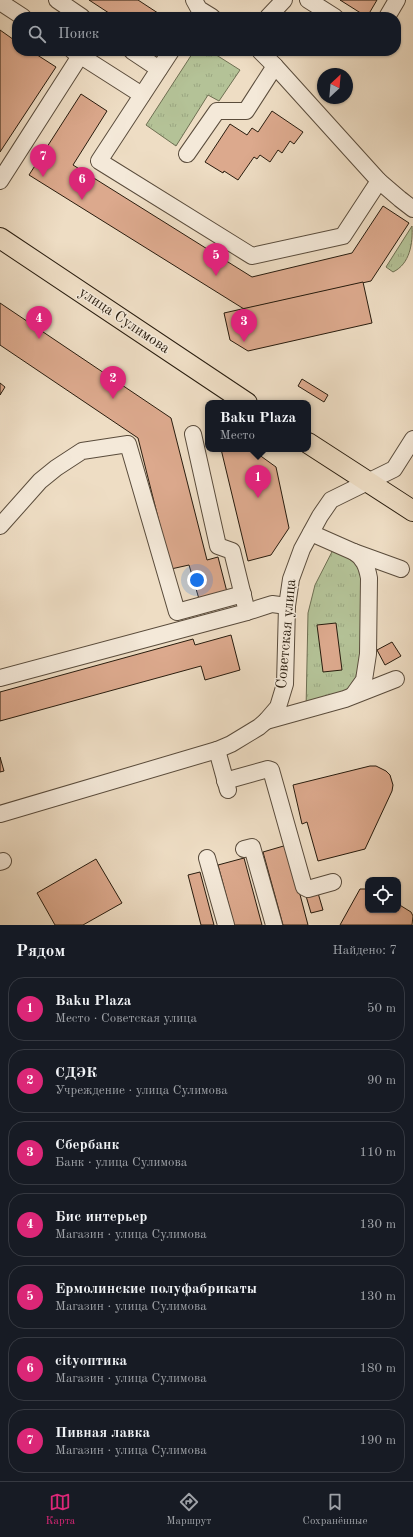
<!DOCTYPE html>
<html lang="ru">
<head>
<meta charset="utf-8">
<style>
	body { margin:0; font-family:"Old Standard TT",serif; background:#20242c; color:#f1f3f6 }
	.controls { position:absolute; right:12px; bottom:12px; display:grid; overflow:hidden; border-radius:8px; box-shadow:0 1px 3px #0004 }
	.controls button { width:36px; height:36px; display:grid; place-items:center; padding:0; border:0; border-bottom:1px solid #363941; background:#171b24; color:#f1f3f6; font:20px sans-serif }
	.compass { position:absolute; left:317px; top:68px; width:36px; height:36px; border-radius:50%; background:#171b24; box-shadow:0 1px 3px #0004; rotate:26deg }
	.you { position:absolute; left:197px; top:580px; width:14px; height:14px; margin:-10px; border:3px solid #fff; border-radius:50%; background:#1a73e8; box-shadow:0 0 0 6px #1a73e833 }
	.badge { display:grid; place-items:center; width:26px; height:26px; border-radius:50%; background:#db2777; color:#fff; font-size:13px; font-weight:700 }
	.pin { position:absolute; translate:-50% -33px; filter:drop-shadow(0 1px 2px #0008) }
	.pin::after { content:''; position:absolute; top:21px; width:14px; height:12px; background:inherit; clip-path:polygon(0 0,100% 0,50% 100%) }
	.popup { position:absolute; left:205px; top:400px; width:106px; height:52px; box-sizing:border-box; display:grid; place-content:center; border-radius:8px; background:#171b24; filter:drop-shadow(0 1px 3px #0005); font-size:13px; white-space:nowrap; color:#9ea1a6 }
	.popup b { font-size:15px; color:#f1f3f6 }
	.popup::after { content:''; position:absolute; left:50%; top:100%; margin-left:-8px; border:8px solid transparent; border-top-color:#171b24 }
	.list { margin:0; padding:0; list-style:none }
	h2 { display:flex; justify-content:space-between; align-items:center; height:52px; margin:0; padding:0 16px; font-size:17px }
	h2 small { font-size:13px; font-weight:400; color:#9ea1a6 }
	.list li { display:grid; grid-template-columns:26px 1fr auto; gap:12px; align-items:center; box-sizing:border-box; height:64px; margin:0 8px 8px; padding:0 8px; border:1px solid #363941; border-radius:16px }
	.list b { display:block; font-size:15px; white-space:nowrap }
	.list p { margin:0; font-size:13px; white-space:nowrap; color:#9ea1a6 }
	.list em { font-size:13px; font-style:normal; color:#9ea1a6 }
	.icon { flex:none; width:22px; height:22px; fill:none; stroke:currentColor; stroke-width:2; stroke-linecap:round; stroke-linejoin:round }
	.map { position:relative; flex:none; width:413px; height:925px; overflow:hidden }
	.search { position:absolute; background:#171b24; box-shadow:0 1px 3px #0004; left:12px; right:12px; top:12px; height:44px; display:flex; align-items:center; gap:10px; box-sizing:border-box; padding:0 14px; border-radius:16px; color:#9ea1a6; font-size:15px }
	.sheet { height:556px; background:#171b24 }
	nav { display:flex; justify-content:space-around; align-items:center; box-sizing:border-box; height:56px; border-top:1px solid #363941; background:#171b24; font-size:11px; color:#9ea1a6 }
	nav a { display:grid; justify-items:center; gap:2px }
	nav .on { color:#db2777 }
	.map>svg:first-child { display:block }
	.grass { fill:url(#grass-tufts); stroke:#6e6f52 }
	.building { fill:#dca98d; stroke:#281c0e }
	.lines { fill:none; stroke-linecap:round; stroke-linejoin:round }
	.minor-casing { stroke:#5a4c3c; stroke-width:18 }
	.major-casing { stroke:#281c0e; stroke-width:22 }
	.minor { stroke:#f4e9d9; stroke-width:16 }
	.major { stroke:#eeddc4; stroke-width:20 }
	.labels { text-anchor:middle; dominant-baseline:central; stroke-width:3; stroke-linejoin:round; paint-order:stroke }
	.street-label { font-size:15px; fill:#281c0e; stroke:#f4e9d9 }
</style>
</head>
<body>
<div class="map">
<svg width="413" height="925" viewBox="0 0 413 925">
	<defs>
		<pattern id="grass-tufts" width="24" height="20" patternUnits="userSpaceOnUse"><rect width="24" height="20" fill="#b4c297"/><path d="M3 7l-1-3M5 7V3M7 7l1-3M15 17l-1-3M17 17v-4M19 17l1-3" fill="none" stroke="#9ba681"/></pattern>
	</defs>
	<rect width="100%" height="100%" fill="#eeddc4"/>
	<filter id="stains"><feTurbulence type="fractalNoise" baseFrequency=".005" numOctaves="4"/><feColorMatrix values="0 0 0 0 .2 0 0 0 0 .09 0 0 0 0 .02 0 0 0 .5 -.17"/></filter>
	<radialGradient id="worn" r=".72"><stop offset=".6" stop-color="#630" stop-opacity="0"/><stop offset="1" stop-color="#630" stop-opacity=".3"/></radialGradient>
	<g class="grass">
		<polygon points="194,51 210,51 240,70 219,101 208,95 176,146 146,125"/>
		<path d="M412,226C413,243 410,264 393,272L386,267Z"/>
		<polygon points="336,544 364,561 360,687 306,710 308,613 315,585"/>
	</g>
	<g class="building">
		<polygon points="89,0 138,0 164,17 115,17"/>
		<polygon points="340,0 377,0 367,17"/>
		<polygon points="0,30 17,42 17,51 31,51 56,67 0,152"/>
		<polygon points="81,94 107,111 73,165 252,277 352,253 383,206 409,223 371,281 244,309 29,175"/>
		<polygon points="272,111 303,132 294,144 290,141 282,153 278,150 270,162 260,155 257,159 254,157 238,180 224,171 223,173 205,162 230,124 247,135 252,128 258,132"/>
		<polygon points="363,282 372,323 248,351 230,340 224,313"/>
		<polygon points="0,303 171,418 207,560 218,557 227,592 199,599 189,565 171,569 138,438 0,345"/>
		<polygon points="302,379 328,395 324,402 298,386"/>
		<polygon points="0,383 5,387 0,395"/>
		<polygon points="221,449 251,449 276,467 289,528 271,555 248,561"/>
		<polygon points="336,623 342,670 323,672 317,625"/>
		<polygon points="231,635 240,670 205,680 201,666 0,721 0,692 193,639 195,645"/>
		<polygon points="392,642 401,656 385,665 377,650"/>
		<polygon points="0,757 4,771 0,772"/>
		<polygon points="370,766 376,766 386,771 390,775 393,785 392,791 365,849 318,861 307,822 302,824 293,785"/>
		<polygon points="287,845 308,925 283,925 263,852"/>
		<polygon points="244,858 262,925 234,925 218,865"/>
		<polygon points="96,859 122,903 83,925 55,925 37,893"/>
		<polygon points="200,872 214,925 201,925 188,875"/>
		<polygon points="360,889 368,889 368,910 398,910 398,904 411,912 413,916 412,925 340,925"/>
		<polygon points="318,893 323,910 311,913 306,896"/>
	</g>
	<g class="lines">
		<g class="minor-casing">
			<g id="minor">
				<polyline points="57,0 82,17"/>
				<polyline points="194,0 199,9 212,17"/>
				<polyline points="308,0 335,17"/>
				<polyline points="0,2 23,17"/>
				<polyline points="268,17 284,0"/>
				<polyline points="387,17 397,0"/>
				<polyline points="73,51 142,95"/>
				<polyline points="132,51 159,69"/>
				<polyline points="171,51 99,161 252,256 343,236 379,181"/>
				<polyline points="260,51 275,66 379,181 400,199 413,209"/>
				<polyline points="187,154 217,111 246,111 275,66"/>
				<polyline points="0,181 80,56 80,51"/>
				<polyline points="0,526 40,481 56,468 82,451 128,444 177,612 243,594"/>
				<polyline points="311,533 354,552 401,569"/>
				<path d="M354,552C364,558 367,567 369,578L368,654L364,680L354,694"/>
				<polyline points="247,612 272,604 287,606"/>
				<polyline points="0,678 247,612 232,551 218,546 193,434"/>
				<polyline points="266,721 345,699 396,679"/>
				<polyline points="217,750 228,790"/>
				<polyline points="225,781 268,769 271,770 304,887 308,889 333,882"/>
				<polyline points="0,814 217,750 231,744 259,727 266,721 278,707 285,684 287,606 291,579 302,549 320,516 331,500 394,469 413,439"/>
				<polyline points="244,849 252,847 274,925"/>
				<polyline points="207,858 226,925"/>
				<polyline points="0,862 3,861"/>
			</g>
		</g>
		<g class="major-casing">
			<g id="major">
				<polyline points="0,238 247,403"/>
				<polyline points="308,443 413,511"/>
			</g>
		</g>
		<use href="#minor" class="minor"/>
		<use href="#major" class="major"/>
	</g>
	<g class="labels">
		<g class="street-label">
			<text transform="translate(124 321) rotate(34)">улица Сулимова</text>
			<text transform="translate(287 634) rotate(-85)">Советская улица</text>
		</g>
	</g>
	<rect width="100%" height="100%" filter="url(#stains)"/>
	<rect width="100%" height="100%" fill="url(#worn)"/>
</svg>
<div class="controls">
<button><svg class="icon" aria-label="locate" viewBox="0 0 24 24"><circle cx="12" cy="12" r="6"/><path d="M12 2v4M12 18v4M2 12h4M18 12h4"/></svg></button>
</div>
<svg class="compass" viewBox="-18 -18 36 36"><path d="M0-13l5 13h-10z" fill="#e53935"/><path d="M0 13l5-13h-10z" fill="#9ea1a6"/></svg>
<div class="you"></div>
<div class="pin badge" style="left:258px;top:498px">1</div>
<div class="popup"><b>Baku Plaza</b>Место</div>
<div class="pin badge" style="left:113px;top:399px">2</div>
<div class="pin badge" style="left:244px;top:342px">3</div>
<div class="pin badge" style="left:39px;top:339px">4</div>
<div class="pin badge" style="left:216px;top:276px">5</div>
<div class="pin badge" style="left:82px;top:200px">6</div>
<div class="pin badge" style="left:43px;top:177px">7</div>
<div class="search"><svg class="icon" aria-label="search" viewBox="0 0 24 24"><circle cx="10" cy="10" r="6"/><path d="M15 15l6 6"/></svg>Поиск</div>
</div>
<section class="sheet">
<h2>Рядом<small>Найдено: 7</small></h2>
<ul class="list">
<li><span class="badge">1</span><div><b>Baku Plaza</b><p>Место · Советская улица</p></div><em>50 m</em></li>
<li><span class="badge">2</span><div><b>СДЭК</b><p>Учреждение · улица Сулимова</p></div><em>90 m</em></li>
<li><span class="badge">3</span><div><b>Сбербанк</b><p>Банк · улица Сулимова</p></div><em>110 m</em></li>
<li><span class="badge">4</span><div><b>Бис интерьер</b><p>Магазин · улица Сулимова</p></div><em>130 m</em></li>
<li><span class="badge">5</span><div><b>Ермолинские полуфабрикаты</b><p>Магазин · улица Сулимова</p></div><em>130 m</em></li>
<li><span class="badge">6</span><div><b>cityоптика</b><p>Магазин · улица Сулимова</p></div><em>180 m</em></li>
<li><span class="badge">7</span><div><b>Пивная лавка</b><p>Магазин · улица Сулимова</p></div><em>190 m</em></li>
</ul>
</section>
<nav>
<a class="on"><svg class="icon" aria-label="map" viewBox="0 0 24 24"><path d="M3 6l6-2 6 2 6-2v14l-6 2-6-2-6 2zM9 4v14M15 6v14"/></svg>Карта</a>
<a><svg class="icon" aria-label="directions" viewBox="0 0 24 24"><path d="M12 3l9 9-9 9-9-9zM9 14v-3h6M13 9l2 2-2 2"/></svg>Маршрут</a>
<a><svg class="icon" aria-label="saved" viewBox="0 0 24 24"><path d="M7 4h10v16l-5-4-5 4z"/></svg>Сохранённые</a>
</nav>
</body>
</html>
